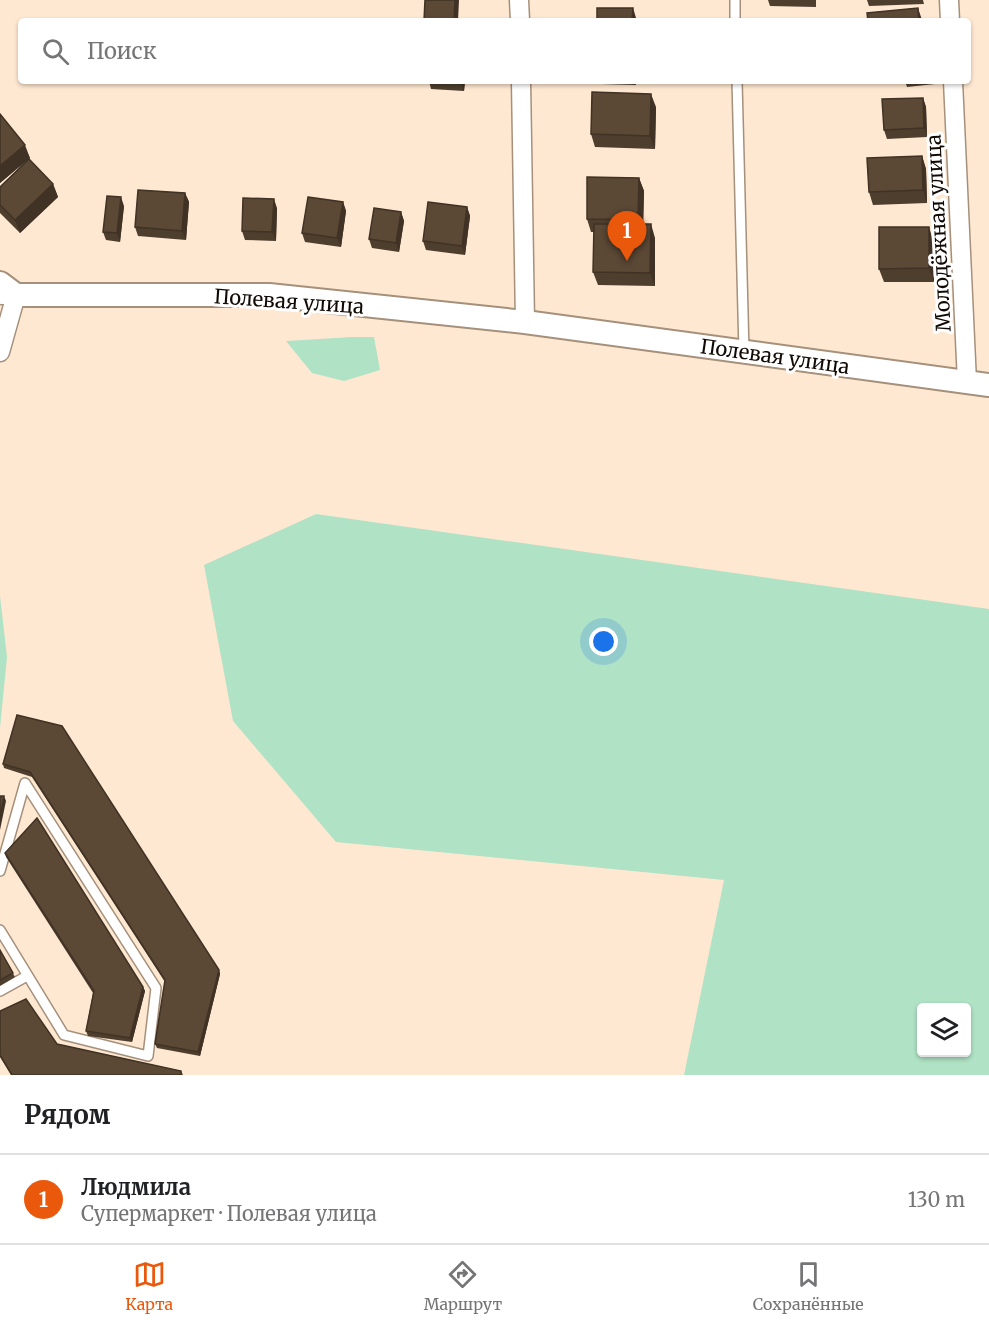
<!DOCTYPE html>
<html lang="ru">
<head>
<meta charset="utf-8">
<style>
	body { margin:0; font-family:Merriweather,serif; background:#f2f2f2; color:#202124 }
	.controls { position:absolute; right:18px; bottom:18px; display:grid; overflow:hidden; border-radius:6px; box-shadow:0 2px 4px #0004 }
	.controls button { width:54px; height:54px; display:grid; place-items:center; padding:0; border:0; border-bottom:2px solid #e0e0e0; background:#fff; color:#202124; font:30px sans-serif }
	.you { position:absolute; left:604px; top:642px; width:21px; height:21px; margin:-15px; border:4px solid #fff; border-radius:50%; background:#1a73e8; box-shadow:0 0 0 9px #1a73e833 }
	.badge { display:grid; place-items:center; width:39px; height:39px; border-radius:50%; background:#ea580c; color:#fff; font-size:20px; font-weight:700 }
	.pin { position:absolute; translate:-50% -50px; filter:drop-shadow(0 2px 3px #0008) }
	.pin::after { content:''; position:absolute; top:32px; width:21px; height:18px; background:inherit; clip-path:polygon(0 0,100% 0,50% 100%) }
	.list { margin:0; padding:0; list-style:none }
	h2 { display:flex; justify-content:space-between; align-items:center; height:78px; margin:0; padding:0 24px; font-size:26px }
	h2 small { font-size:20px; font-weight:400; color:#757577 }
	.list li { display:grid; grid-template-columns:39px 1fr auto; gap:18px; align-items:center; box-sizing:border-box; height:90px; padding:0 24px; border-top:2px solid #e0e0e0 }
	.list b { display:block; font-size:22px; white-space:nowrap }
	.list p { margin:0; font-size:20px; white-space:nowrap; color:#757577 }
	.list em { font-size:20px; font-style:normal; color:#757577 }
	.icon { flex:none; width:33px; height:33px; fill:none; stroke:currentColor; stroke-width:2; stroke-linecap:round; stroke-linejoin:round }
	.map { position:relative; flex:none; width:989px; height:1075px; overflow:hidden }
	.search { position:absolute; background:#fff; box-shadow:0 2px 4px #0004; left:18px; right:18px; top:18px; height:66px; display:flex; align-items:center; gap:15px; box-sizing:border-box; padding:0 21px; border-radius:6px; color:#757577; font-size:22px }
	.sheet { height:168px; background:#fff }
	nav { display:flex; justify-content:space-around; align-items:center; box-sizing:border-box; height:84px; border-top:2px solid #e0e0e0; background:#fff; font-size:16px; color:#757577 }
	nav a { display:grid; justify-items:center; gap:3px }
	nav .on { color:#ea580c }
	.map>svg:first-child { display:block }
	.green { fill:#b0e2c5; fill-rule:evenodd }
	.lines { fill:none; stroke-linecap:round; stroke-linejoin:round }
	.service-casing { stroke:#a5907b; stroke-width:12 }
	.minor-casing { stroke:#a5907b; stroke-width:21 }
	.tertiary-casing { stroke:#a5907b; stroke-width:26 }
	.service { stroke:#fff; stroke-width:9 }
	.minor { stroke:#fff; stroke-width:18 }
	.tertiary { stroke:#fff; stroke-width:22 }
	.wall { fill:#4e3e2e }
	.shaded-wall { fill:#403225 }
	.building { fill:#5b4835; stroke:#403225; stroke-width:1.5 }
	.labels { text-anchor:middle; dominant-baseline:central; stroke-width:6; stroke-linejoin:round; paint-order:stroke }
	.street-label { font-size:20px; fill:#110a04; stroke:#fff }
</style>
</head>
<body>
<div class="map">
<svg width="989" height="1075" viewBox="0 0 989 1075">
	<rect width="100%" height="100%" fill="#ffe8d1"/>
	<g class="green">
		<polygon points="352,337 374,337 380,370 344,381 312,373 286,341"/>
		<path d="M316,514L989,609V1075H684L724,880L336,842L233,721L204,565ZM922,1008H966V1052H922Z"/>
		<polygon points="0,596 7,657 0,728"/>
	</g>
	<g class="lines">
		<g class="service-casing">
			<g id="service">
				<polyline points="735,0 735,21"/>
				<polyline points="737,81 744,352"/>
				<polyline points="0,871 25,783 156,988 148,1056 64,1035 0,930"/>
				<polyline points="0,991 27,976"/>
			</g>
		</g>
		<g class="minor-casing">
			<g id="minor">
				<polyline points="519,0 520,21"/>
				<polyline points="949,0 950,21"/>
				<polyline points="521,81 525,322"/>
				<polyline points="953,81 967,382"/>
				<polyline points="0,352 16,295 2,295"/>
			</g>
		</g>
		<g class="tertiary-casing">
			<polyline id="tertiary" points="0,283 16,295 269,295 525,322 989,385"/>
		</g>
		<use href="#service" class="service"/>
		<use href="#minor" class="minor"/>
		<use href="#tertiary" class="tertiary"/>
	</g>
	<g class="wall">
		<polygon points="768,0 816,0 816,7 770,6"/>
		<polygon points="867,0 923,0 924,4 869,6"/>
		<polygon points="429,81 465,81 464,91 431,89"/>
		<polygon points="600,81 636,81 636,85 601,84"/>
		<polygon points="905,81 935,81 935,84 907,87"/>
		<polygon points="923,98 926,107 927,137 887,139 884,130"/>
		<polygon points="656,107 655,149 595,147 591,134"/>
		<polygon points="0,114 30,158 29,159 53,184 58,197 20,233 0,213 0,187 28,159 0,183"/>
		<polygon points="922,156 926,169 927,203 873,205 869,192"/>
		<polygon points="639,178 644,191 643,224 655,238 655,286 598,285 593,272 594,232 591,232 587,219"/>
		<polygon points="185,193 189,202 186,240 138,236 135,227"/>
		<polygon points="343,202 346,211 341,247 305,242 302,233"/>
		<polygon points="124,206 120,242 106,240 103,232"/>
		<polygon points="467,207 470,216 465,255 426,250 423,241"/>
		<polygon points="277,208 276,241 245,240 242,231"/>
		<polygon points="401,212 404,221 399,252 372,248 369,239"/>
		<polygon points="933,240 934,282 884,282 879,269"/>
		<polygon points="17,715 219,970 220,974 200,1056 157,1048 155,1044 165,982 32,777 4,768 3,764"/>
		<polygon points="5,853 143,987 145,991 132,1042 88,1036 86,1031 93,993 6,857"/>
		<polygon points="0,950 15,977 0,986"/>
		<polygon points="0,1011 57,1044 181,1071 183,1075 11,1075 0,1057"/>
	</g>
	<g class="shaded-wall">
		<polygon points="455,0 459,0 458,21 454,21"/>
		<polygon points="633,8 637,21 632,21"/>
		<polygon points="918,8 921,17 922,21 919,21"/>
		<polygon points="461,81 465,81 464,91 461,82"/>
		<polygon points="651,94 656,107 655,149 650,136"/>
		<polygon points="923,98 926,107 927,137 924,128"/>
		<polygon points="25,145 30,158 0,183 0,166"/>
		<polygon points="922,156 926,169 927,203 923,190"/>
		<polygon points="639,178 644,191 643,233 638,220"/>
		<polygon points="53,184 58,197 20,233 15,220"/>
		<polygon points="185,193 189,202 186,240 182,231"/>
		<polygon points="121,197 124,206 120,242 117,233"/>
		<polygon points="274,199 277,208 276,241 272,232"/>
		<polygon points="343,202 346,211 341,247 337,238"/>
		<polygon points="467,207 470,216 465,255 462,246"/>
		<polygon points="401,212 404,221 399,252 396,243"/>
		<polygon points="651,224 655,238 655,286 650,273"/>
		<polygon points="929,227 933,240 934,282 929,268"/>
		<polygon points="4,796 6,801 0,830 0,818"/>
		<polygon points="219,970 220,974 200,1056 198,1052"/>
		<polygon points="143,987 145,991 132,1042 130,1038"/>
	</g>
	<g class="building">
		<polygon points="425,0 455,0 454,21 424,21"/>
		<polygon points="597,8 633,8 632,21 597,21"/>
		<polygon points="918,8 919,21 868,21 867,13"/>
		<polygon points="592,92 651,94 650,136 591,134"/>
		<polygon points="923,98 924,128 884,130 882,99"/>
		<polygon points="0,114 25,145 0,166"/>
		<polygon points="922,156 923,190 869,192 867,158"/>
		<polygon points="29,159 53,184 15,220 0,205 0,187"/>
		<polygon points="587,177 639,178 638,220 587,219"/>
		<polygon points="138,190 185,193 182,231 135,227"/>
		<polygon points="107,196 121,197 117,233 103,232"/>
		<polygon points="308,197 343,202 337,238 302,233"/>
		<polygon points="243,198 274,199 272,232 242,231"/>
		<polygon points="428,202 467,207 462,246 423,241"/>
		<polygon points="374,208 401,212 396,243 369,239"/>
		<polygon points="594,224 651,224 650,273 593,272"/>
		<polygon points="879,227 929,227 929,268 879,269"/>
		<polygon points="17,715 62,726 219,970 198,1052 155,1044 165,980 30,772 3,764"/>
		<polygon points="0,796 4,796 0,818"/>
		<polygon points="37,818 143,987 130,1038 86,1031 94,991 5,853"/>
		<polygon points="0,950 13,973 0,980"/>
		<polygon points="26,999 57,1044 181,1071 181,1075 12,1075 0,1055 0,1011"/>
	</g>
	<g class="labels">
		<g class="street-label">
			<text transform="translate(938 233) rotate(-93)">Молодёжная улица</text>
			<text transform="translate(289 301) rotate(4)">Полевая улица</text>
			<text transform="translate(775 356) rotate(8)">Полевая улица</text>
		</g>
	</g>
</svg>
<div class="controls">
<button><svg class="icon" aria-label="layers" viewBox="0 0 24 24"><path d="M12 4l9 5-9 5-9-5zM3 14l9 5 9-5"/></svg></button>
</div>
<div class="you"></div>
<div class="pin badge" style="left:627px;top:261px">1</div>
<div class="search"><svg class="icon" aria-label="search" viewBox="0 0 24 24"><circle cx="10" cy="10" r="6"/><path d="M15 15l6 6"/></svg>Поиск</div>
</div>
<section class="sheet">
<h2>Рядом<small></small></h2>
<ul class="list">
<li><span class="badge">1</span><div><b>Людмила</b><p>Супермаркет · Полевая улица</p></div><em>130 m</em></li>
</ul>
</section>
<nav>
<a class="on"><svg class="icon" aria-label="map" viewBox="0 0 24 24"><path d="M3 6l6-2 6 2 6-2v14l-6 2-6-2-6 2zM9 4v14M15 6v14"/></svg>Карта</a>
<a><svg class="icon" aria-label="directions" viewBox="0 0 24 24"><path d="M12 3l9 9-9 9-9-9zM9 14v-3h6M13 9l2 2-2 2"/></svg>Маршрут</a>
<a><svg class="icon" aria-label="saved" viewBox="0 0 24 24"><path d="M7 4h10v16l-5-4-5 4z"/></svg>Сохранённые</a>
</nav>
</body>
</html>
